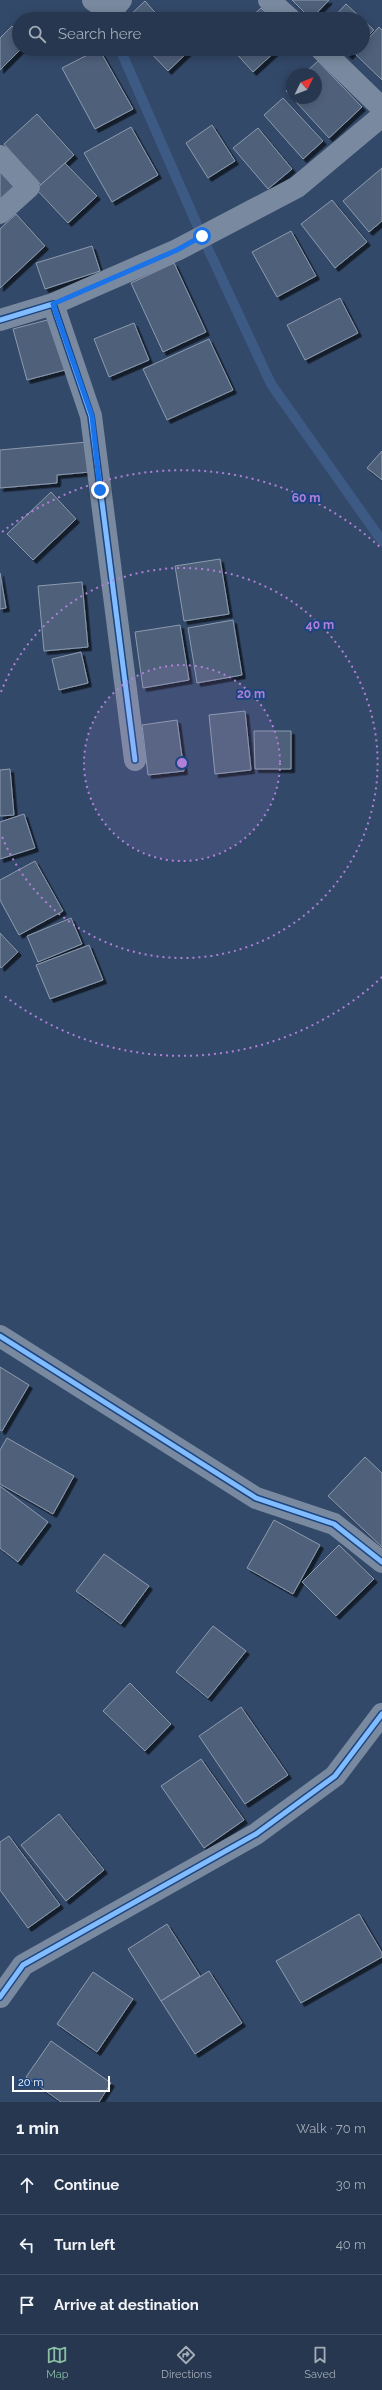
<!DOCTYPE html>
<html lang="en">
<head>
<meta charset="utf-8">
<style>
	body { margin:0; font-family:Raleway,sans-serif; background:#324259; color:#f1f3f6 }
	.compass { position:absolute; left:286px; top:68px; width:36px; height:36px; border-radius:50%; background:#26374f; box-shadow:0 2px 10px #0003; rotate:47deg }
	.scale { position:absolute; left:12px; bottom:10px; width:98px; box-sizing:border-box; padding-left:4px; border:2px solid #fff; border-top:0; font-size:11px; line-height:14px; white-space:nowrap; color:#fff; -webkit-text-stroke:3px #1d457f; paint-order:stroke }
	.stop { position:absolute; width:12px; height:12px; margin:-9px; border:3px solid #1a73e8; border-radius:50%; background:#fff }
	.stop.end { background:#1a73e8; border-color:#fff; box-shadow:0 1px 4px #0008 }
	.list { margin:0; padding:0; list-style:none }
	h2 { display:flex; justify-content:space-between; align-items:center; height:52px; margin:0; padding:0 16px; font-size:17px }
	h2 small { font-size:13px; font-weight:400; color:#a4acb7 }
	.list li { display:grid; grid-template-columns:26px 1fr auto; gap:12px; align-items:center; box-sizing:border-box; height:60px; padding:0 16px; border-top:1px solid #425166 }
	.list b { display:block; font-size:15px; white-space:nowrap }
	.list em { font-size:13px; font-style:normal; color:#a4acb7 }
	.icon { flex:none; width:22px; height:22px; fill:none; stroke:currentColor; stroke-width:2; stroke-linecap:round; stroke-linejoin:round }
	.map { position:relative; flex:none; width:382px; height:2102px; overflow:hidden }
	.search { position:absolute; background:#26374f; box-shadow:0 2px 10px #0003; left:12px; right:12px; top:12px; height:44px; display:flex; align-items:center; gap:10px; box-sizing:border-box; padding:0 14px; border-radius:22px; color:#a4acb7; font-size:15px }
	.sheet { height:232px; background:#26374f }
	nav { display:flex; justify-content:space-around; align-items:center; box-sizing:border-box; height:56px; border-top:1px solid #425166; background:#26374f; font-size:11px; color:#a4acb7 }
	nav a { display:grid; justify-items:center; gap:2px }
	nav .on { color:#8abfa5 }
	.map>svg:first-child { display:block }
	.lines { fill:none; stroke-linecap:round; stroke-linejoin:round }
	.stream { stroke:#3d5a84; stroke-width:10 }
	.building { fill:#4f617a; stroke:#8c9aae; filter:url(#shadow) }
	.minor { stroke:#79899f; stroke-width:22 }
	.cycleway-casing { stroke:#1d457f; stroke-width:8 }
	.cycleway { stroke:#80bcff; stroke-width:5 }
	.route { stroke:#1a73e8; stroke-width:5 }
	.ring { fill:none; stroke:#b080d9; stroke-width:2; stroke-dasharray:2 4 }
	.centre { fill:#b080d9; stroke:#1d457f; stroke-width:2 }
	.ring-label { font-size:12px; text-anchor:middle; font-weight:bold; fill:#b080d9; stroke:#1d457f; stroke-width:4; stroke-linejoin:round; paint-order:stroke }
</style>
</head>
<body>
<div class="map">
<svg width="382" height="2102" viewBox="0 0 382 2102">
	<defs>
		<filter id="shadow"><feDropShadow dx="3.5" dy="3.5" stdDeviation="0" flood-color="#0009"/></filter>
	</defs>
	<rect width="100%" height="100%" fill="#334969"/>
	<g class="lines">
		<polyline class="stream" points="120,49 202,236 271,384 382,541"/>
	</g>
	<g class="building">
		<polygon points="292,0 329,0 311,19"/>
		<polygon points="145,1 161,19 126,19"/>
		<polygon points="346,4 362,19 332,19"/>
		<polygon points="261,8 272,19 249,19"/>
		<polygon points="363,20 374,30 363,41"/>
		<polygon points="12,26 19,33 19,49 21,49 0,70 0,38"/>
		<polygon points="379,27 382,30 382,80 354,53 358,49 363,49 363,44"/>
		<polygon points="99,49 133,109 95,129 62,68"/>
		<polygon points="147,49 190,49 190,50 168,71"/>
		<polygon points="232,49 278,49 253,72"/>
		<polygon points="341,49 355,49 349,56"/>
		<polygon points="318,61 362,107 329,138 286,91 292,85 292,98 316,98 316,74 304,74"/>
		<polygon points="283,98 323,141 303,159 264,115"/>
		<polygon points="37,114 74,155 41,185 4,144"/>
		<polygon points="212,125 235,161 208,178 186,143"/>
		<polygon points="131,127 158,175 112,202 84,153"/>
		<polygon points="258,128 292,169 268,189 233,148"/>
		<polygon points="65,163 97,196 68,223 36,189"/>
		<polygon points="382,168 382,221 369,232 343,201"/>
		<polygon points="0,172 14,187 0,199"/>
		<polygon points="332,200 367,242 335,268 301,224"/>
		<polygon points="16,214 45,246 0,288 0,229"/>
		<polygon points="291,231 316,276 277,297 252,252"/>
		<polygon points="92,246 100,271 45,289 36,263"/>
		<polygon points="174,263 206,332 163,352 131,283"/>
		<polygon points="340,298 358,333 305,360 287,325"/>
		<polygon points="51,319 65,370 27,380 13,329"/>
		<polygon points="134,323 149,360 109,377 94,339"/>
		<polygon points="209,339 233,390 167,420 143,369"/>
		<polygon points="87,442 90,472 57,475 57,483 0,488 0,450"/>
		<polygon points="382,451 382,480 367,468"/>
		<polygon points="51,492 76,519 33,560 7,534"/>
		<polygon points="220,559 229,614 184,621 175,566"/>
		<polygon points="0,573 6,608 0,609"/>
		<polygon points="82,582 88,647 44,651 38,586"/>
		<polygon points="233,620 242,675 197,683 188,628"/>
		<polygon points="180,625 189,680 143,688 135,632"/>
		<polygon points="81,652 88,683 59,690 52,659"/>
		<polygon points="245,711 251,770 215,774 209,715"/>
		<polygon points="177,720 184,771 148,775 142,725"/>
		<polygon points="254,731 291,731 291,769 255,769"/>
		<polygon points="10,769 14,815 0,816 0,770"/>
		<polygon points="24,814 35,848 0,859 0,822"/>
		<polygon points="35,861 63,911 19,935 0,900 0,880"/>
		<polygon points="71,918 82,944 38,962 27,936"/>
		<polygon points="0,933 18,952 1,968 0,966"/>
		<polygon points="89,945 103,980 50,999 36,965"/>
		<polygon points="0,1367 29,1385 2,1431 0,1430"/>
		<polygon points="7,1438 74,1476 53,1514 0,1484 0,1450"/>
		<polygon points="365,1457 382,1473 382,1547 328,1496"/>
		<polygon points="0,1486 48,1522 18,1562 0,1548"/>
		<polygon points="274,1520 320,1545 293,1594 247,1568"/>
		<polygon points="339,1545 374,1579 336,1616 302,1582"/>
		<polygon points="104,1554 149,1586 121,1624 76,1591"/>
		<polygon points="213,1626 246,1651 208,1698 176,1672"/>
		<polygon points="130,1683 171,1724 145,1751 103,1711"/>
		<polygon points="241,1707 288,1775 245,1804 199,1736"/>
		<polygon points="201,1759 244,1820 204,1848 161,1786"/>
		<polygon points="59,1814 104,1870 66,1901 21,1845"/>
		<polygon points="9,1836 60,1905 28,1928 0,1890 0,1842"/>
		<polygon points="359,1914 382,1953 382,1957 301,2003 276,1961"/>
		<polygon points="167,1924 200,1976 161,2001 128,1949"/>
		<polygon points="209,1971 242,2023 195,2054 161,2001"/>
		<polygon points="93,1972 133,1999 97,2052 57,2024"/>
		<polygon points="51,2041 111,2083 99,2102 61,2102 26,2077"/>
	</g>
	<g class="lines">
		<g class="minor">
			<polyline points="93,0 111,12 121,0"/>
			<polyline points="269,0 290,19"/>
			<polyline points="321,49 382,108"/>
			<polyline points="0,156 29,187 0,213"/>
			<polyline points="53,304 177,250 297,187 382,116"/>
			<polyline points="0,320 53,304 91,416 135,760"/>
			<polyline points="0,1336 256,1498 334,1524 382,1562"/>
			<polyline points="0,1997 23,1965 256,1834 335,1776 382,1714"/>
		</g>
		<g class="cycleway-casing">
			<g id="cycleway">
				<polyline points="0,320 53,304 91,416 135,760"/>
				<polyline points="0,1336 256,1498 334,1524 382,1562"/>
				<polyline points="0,1997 23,1965 256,1834 335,1776 382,1714"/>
			</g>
		</g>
		<use href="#cycleway" class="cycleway"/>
	</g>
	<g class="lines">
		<polyline class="route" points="100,490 92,416 53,304 177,250 202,236"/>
	</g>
	<circle cx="182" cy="763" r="98" fill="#b080d9" fill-opacity=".12"/>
	<g class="ring">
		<circle cx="182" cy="763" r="98"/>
		<path d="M1 692A195 195 0 1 1 1 834"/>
		<path d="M382 977A293 293 0 0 1 2 994M2 532A293 293 0 0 1 382 549"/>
	</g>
	<circle cx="182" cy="763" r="6" class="centre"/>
	<g class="ring-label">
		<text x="306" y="502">60 m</text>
		<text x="320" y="629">40 m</text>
		<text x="251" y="698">20 m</text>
	</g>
</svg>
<svg class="compass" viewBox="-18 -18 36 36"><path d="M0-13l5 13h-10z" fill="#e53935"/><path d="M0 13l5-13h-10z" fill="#a4acb7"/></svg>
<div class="scale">20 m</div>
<div class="stop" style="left:202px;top:236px"></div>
<div class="stop end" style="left:100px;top:490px"></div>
<div class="search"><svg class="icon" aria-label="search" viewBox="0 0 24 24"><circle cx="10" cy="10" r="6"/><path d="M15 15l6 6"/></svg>Search here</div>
</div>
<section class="sheet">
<h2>1 min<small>Walk · 70 m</small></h2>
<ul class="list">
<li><svg class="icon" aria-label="ahead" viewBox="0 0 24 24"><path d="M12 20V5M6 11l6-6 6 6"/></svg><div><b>Continue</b></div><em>30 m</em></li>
<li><svg class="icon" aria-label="left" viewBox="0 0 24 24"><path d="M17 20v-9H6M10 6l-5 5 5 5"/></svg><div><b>Turn left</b></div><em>40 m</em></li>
<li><svg class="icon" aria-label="arrive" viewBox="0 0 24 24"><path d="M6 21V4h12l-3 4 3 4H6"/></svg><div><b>Arrive at destination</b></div></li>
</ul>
</section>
<nav>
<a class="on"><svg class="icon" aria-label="map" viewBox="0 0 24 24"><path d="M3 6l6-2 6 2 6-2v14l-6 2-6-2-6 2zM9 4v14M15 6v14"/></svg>Map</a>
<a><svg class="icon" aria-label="directions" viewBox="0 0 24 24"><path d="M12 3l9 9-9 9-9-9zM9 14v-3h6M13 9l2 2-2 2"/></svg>Directions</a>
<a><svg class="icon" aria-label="saved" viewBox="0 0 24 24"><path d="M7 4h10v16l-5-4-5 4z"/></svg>Saved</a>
</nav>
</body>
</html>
